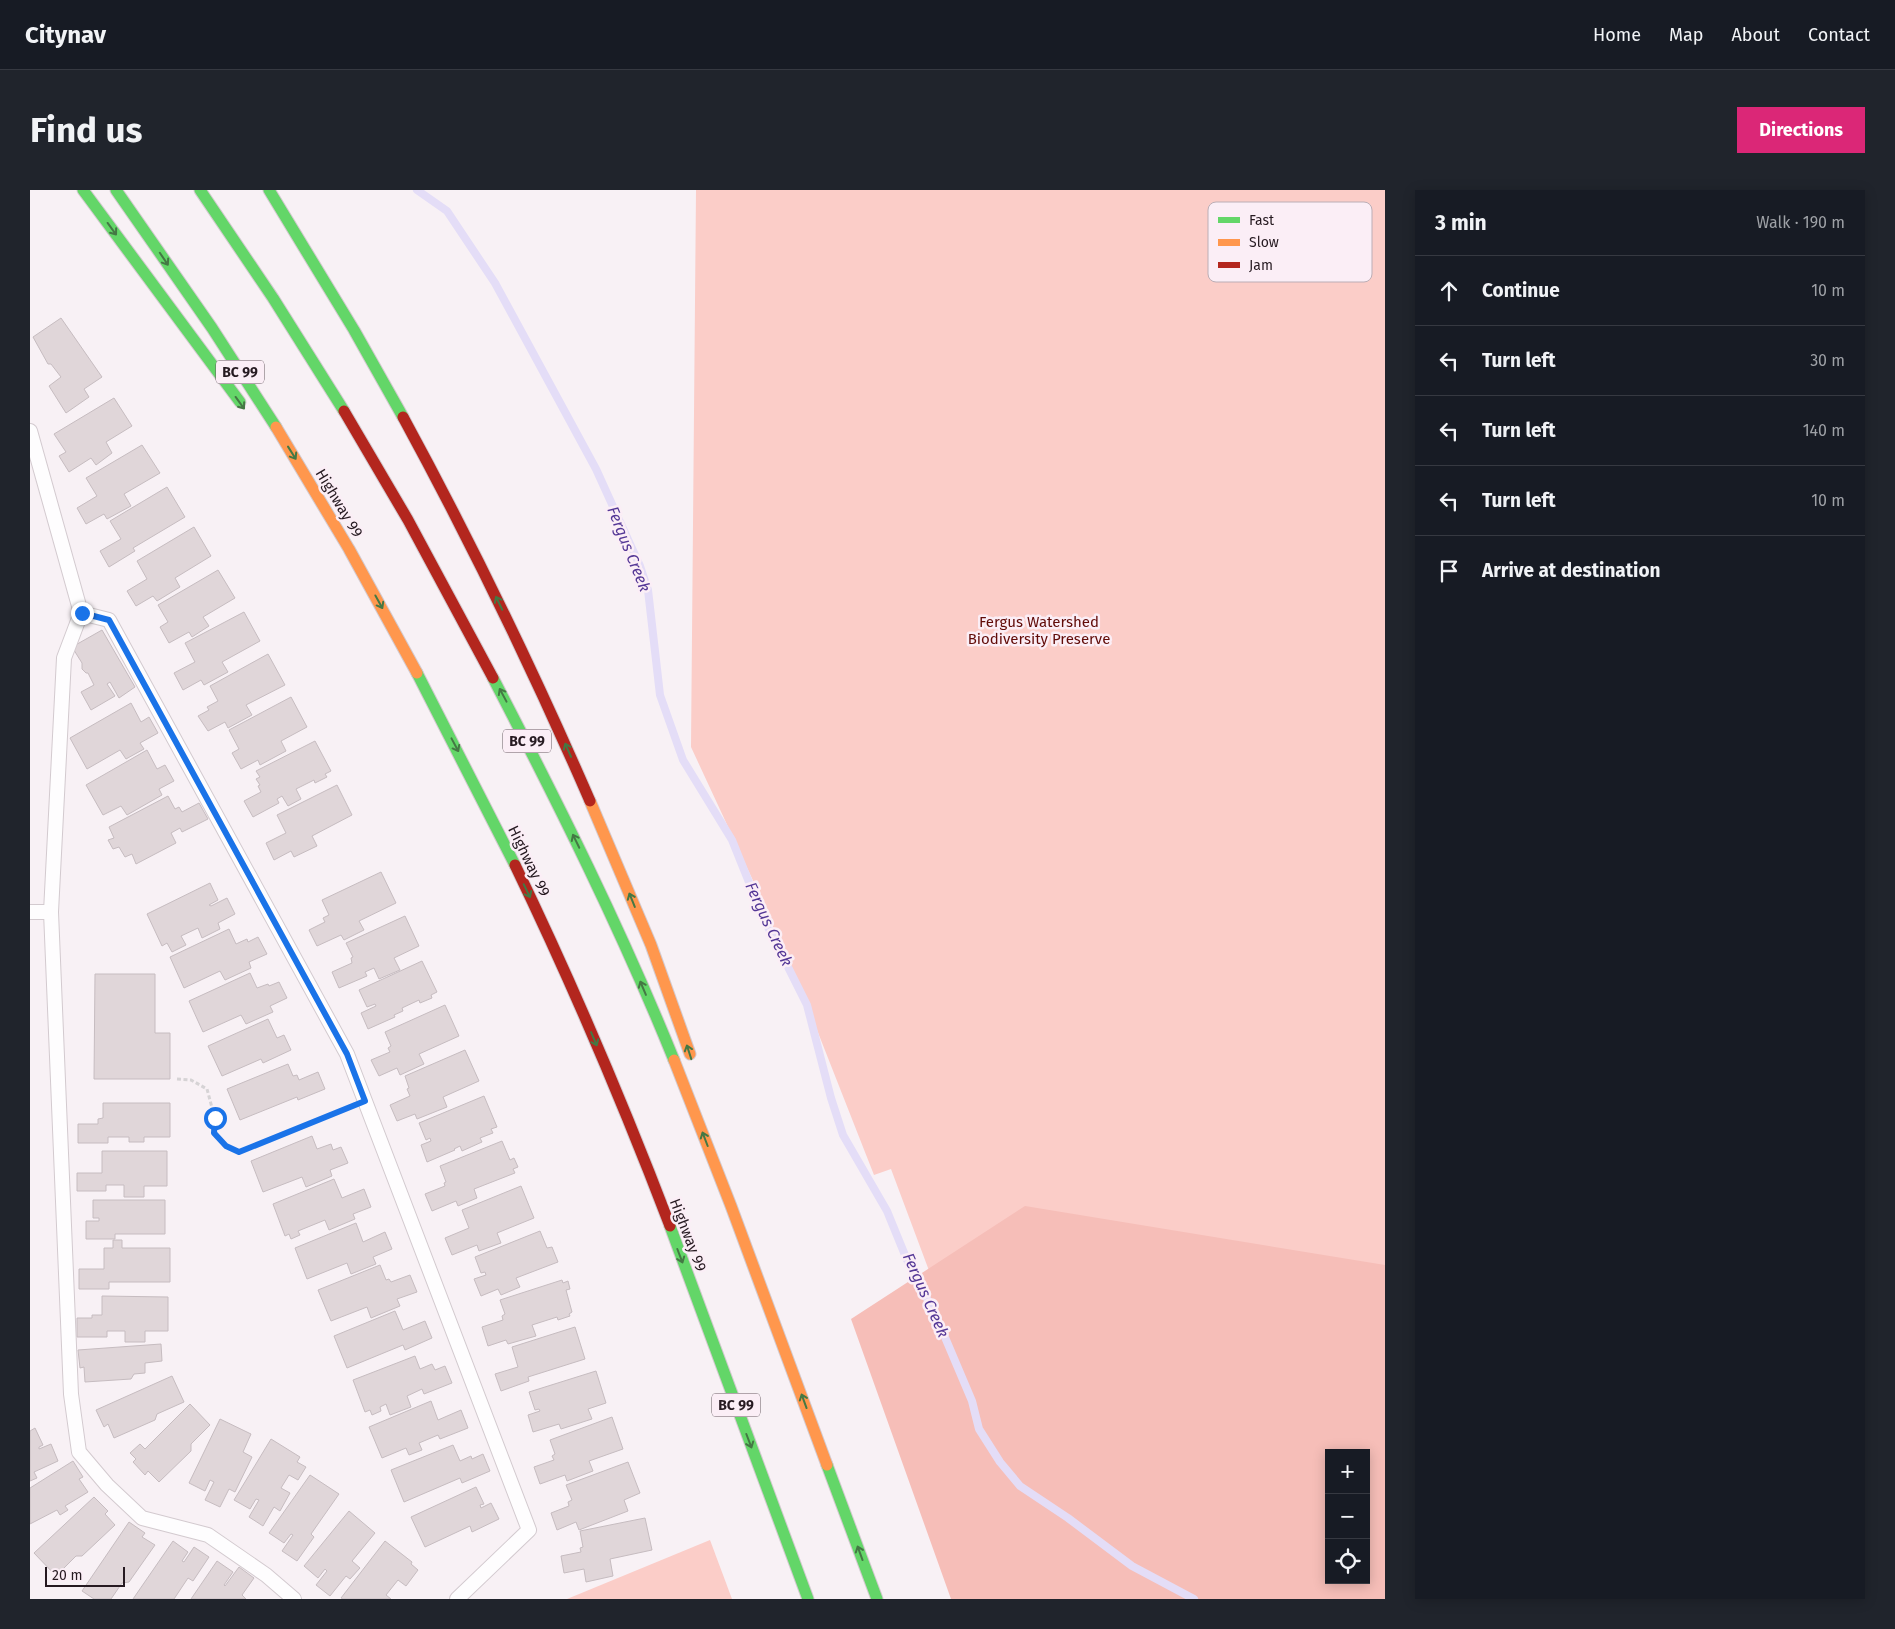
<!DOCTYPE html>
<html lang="en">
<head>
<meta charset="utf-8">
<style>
	body { margin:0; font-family:"Fira Sans",sans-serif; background:#20242c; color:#f1f3f6 }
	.controls { position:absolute; right:15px; bottom:15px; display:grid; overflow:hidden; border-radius:0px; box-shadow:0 2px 12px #0003 }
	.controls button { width:45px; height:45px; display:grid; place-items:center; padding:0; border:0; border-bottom:1px solid #363941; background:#171b24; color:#f1f3f6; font:25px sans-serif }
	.scale { position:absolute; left:15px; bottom:12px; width:80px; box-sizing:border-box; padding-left:5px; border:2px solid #261a21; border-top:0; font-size:14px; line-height:18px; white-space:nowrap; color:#261a21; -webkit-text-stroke:4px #fbeef6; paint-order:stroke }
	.stop { position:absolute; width:15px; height:15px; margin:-11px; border:4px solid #1a73e8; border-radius:50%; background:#fff }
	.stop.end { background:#1a73e8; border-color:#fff; box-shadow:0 1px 5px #0008 }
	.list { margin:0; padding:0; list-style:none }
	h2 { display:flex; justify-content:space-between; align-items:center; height:65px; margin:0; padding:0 20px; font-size:21px }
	h2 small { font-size:16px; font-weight:400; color:#9ea1a6 }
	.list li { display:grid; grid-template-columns:32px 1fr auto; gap:15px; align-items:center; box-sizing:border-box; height:70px; padding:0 20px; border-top:1px solid #363941 }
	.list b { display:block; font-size:19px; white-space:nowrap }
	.list em { font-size:16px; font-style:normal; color:#9ea1a6 }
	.icon { flex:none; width:28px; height:28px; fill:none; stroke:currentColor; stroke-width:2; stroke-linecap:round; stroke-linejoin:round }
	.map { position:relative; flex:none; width:1355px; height:1409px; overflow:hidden; border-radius:0px }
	header { display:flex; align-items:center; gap:30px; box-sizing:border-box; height:70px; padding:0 25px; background:#171b24; border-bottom:1px solid #363941 }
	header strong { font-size:24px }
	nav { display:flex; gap:28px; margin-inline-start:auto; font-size:18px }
	.intro { display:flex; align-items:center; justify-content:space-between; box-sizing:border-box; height:120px; padding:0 30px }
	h1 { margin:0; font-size:35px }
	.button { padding:12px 22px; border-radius:0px; background:#db2777; color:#fff; font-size:18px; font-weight:700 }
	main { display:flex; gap:30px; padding:0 30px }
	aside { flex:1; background:#171b24; border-radius:0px; box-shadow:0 2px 12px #0003 }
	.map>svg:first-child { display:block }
	.green { fill:#fbcdc8; fill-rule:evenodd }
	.forest { fill:#f6beb8; fill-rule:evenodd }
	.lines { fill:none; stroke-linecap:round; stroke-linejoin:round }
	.stream { stroke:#e4ddf7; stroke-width:8 }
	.building { fill:#e0d6d9; stroke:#c6bcc0 }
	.lane-casing { stroke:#d3cacf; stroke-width:16 }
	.fast-casing { stroke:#d3cacf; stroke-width:13 }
	.slow-casing { stroke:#d3cacf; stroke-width:13 }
	.jam-casing { stroke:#d3cacf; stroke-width:13 }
	.path { stroke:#d6d3d5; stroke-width:3; stroke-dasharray:4 2.5; stroke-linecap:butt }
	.lane { stroke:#fefdfe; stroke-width:14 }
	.fast { stroke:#63d668; stroke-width:11 }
	.slow { stroke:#ff974d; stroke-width:11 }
	.jam { stroke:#b3261e; stroke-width:11 }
	.oneway { stroke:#447844 }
	.route { stroke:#1a73e8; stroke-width:6 }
	.labels { text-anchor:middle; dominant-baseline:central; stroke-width:5; stroke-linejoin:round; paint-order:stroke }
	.shield { fill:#fbeef6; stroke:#665a61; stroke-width:1 }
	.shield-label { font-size:14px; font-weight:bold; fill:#261a21 }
	.street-label { font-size:15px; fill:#261a21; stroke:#fbeef6 }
	.park-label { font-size:15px; fill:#610b08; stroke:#fbeef6 }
	.water-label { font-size:16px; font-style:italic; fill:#543796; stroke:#fbeef6 }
	.key { fill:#fbeef6; stroke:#bbaeb6; stroke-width:1 }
	.key-label { font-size:14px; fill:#261a21 }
</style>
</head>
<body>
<header>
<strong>Citynav</strong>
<nav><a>Home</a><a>Map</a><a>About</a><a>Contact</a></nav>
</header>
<div class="intro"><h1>Find us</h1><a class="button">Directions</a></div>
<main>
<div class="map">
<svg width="1355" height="1409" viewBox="0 0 1355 1409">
	<rect width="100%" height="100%" fill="#f8f1f5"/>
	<g class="green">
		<path d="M666,0H1355V1409L996,1340L861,979L844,985L787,840L726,697L661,557ZM1299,1263H1336V1390H1299Z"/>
		<polygon points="680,1350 702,1409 537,1409"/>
	</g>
	<path class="forest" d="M995,1016L1355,1075V1409H921L821,1129ZM1299,1263H1336V1390H1299Z"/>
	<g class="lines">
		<polyline class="stream" points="387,0 417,21 465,93 566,279 610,376 618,400 630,505 653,570 702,650 733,727 777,815 801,908 813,945 857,1021 877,1070 906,1126 942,1211 949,1239 970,1272 990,1296 1038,1328 1102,1376 1164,1409"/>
	</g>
	<g class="building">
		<polygon points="31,128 72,187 54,199 59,207 36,223 19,196 31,187 21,174 18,174 3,147"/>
		<polygon points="84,208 102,236 76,252 82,263 66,275 61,268 39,282 29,266 36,262 24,244"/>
		<polygon points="112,255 130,283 94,304 101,316 77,329 74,324 56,334 47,318 67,306 56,288"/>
		<polygon points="137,297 155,327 103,358 105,361 79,377 70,361 91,349 80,331"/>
		<polygon points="164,337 181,366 145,388 150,397 127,411 123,406 106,416 97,401 117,389 107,371"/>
		<polygon points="188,380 205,408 173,427 179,436 162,447 159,442 139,453 130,437 138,432 128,415"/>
		<polygon points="214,422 230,451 192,472 198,482 174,495 171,490 153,500 144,483 165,472 155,453"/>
		<polygon points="72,440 105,497 89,508 80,492 77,494 85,506 61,520 51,502 64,495 58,483 56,483 52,479 52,473 42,457"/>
		<polygon points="238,464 255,495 216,515 222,525 198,538 195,532 178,541 168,526 179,520 177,517 188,511 180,496"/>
		<polygon points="261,507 277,537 251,551 256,561 230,575 228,570 211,579 202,563 209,559 199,540"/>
		<polygon points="101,513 111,532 119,527 128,543 110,553 114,559 96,569 90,560 57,579 40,548"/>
		<polygon points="285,551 301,581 295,584 297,587 285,593 284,590 266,599 271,609 258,616 252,606 247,609 249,613 223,627 214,611 231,602 228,596 230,595 226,589 230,587 226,581"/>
		<polygon points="117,560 127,579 135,575 144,591 129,599 132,605 97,625 91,616 73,625 56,595"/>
		<polygon points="307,595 322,625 282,646 287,656 264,667 261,661 244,670 236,653 256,643 247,625"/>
		<polygon points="138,606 145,619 149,617 152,622 169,613 178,629 152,642 150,638 141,643 146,653 106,674 102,664 95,667 89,657 83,659 78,650 84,648 79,637"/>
		<polygon points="351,682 366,713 329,731 334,740 314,750 311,745 287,756 279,740 295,732 293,728 299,725 292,710"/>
		<polygon points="180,693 188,710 179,715 181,716 197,708 205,724 188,733 190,739 172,748 168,738 151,746 156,755 142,762 137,753 132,756 117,724"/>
		<polygon points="375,726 389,756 364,768 370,780 349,789 344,778 335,782 337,786 309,798 302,782 322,773 321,768 323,767 316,753"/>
		<polygon points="199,739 206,754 217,749 218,752 228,747 237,764 219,772 221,778 195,790 190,781 154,798 140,767"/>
		<polygon points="392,771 407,802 401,805 402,808 390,813 389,810 372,818 373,821 364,825 365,827 338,839 331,823 346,816 345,814 337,817 329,800"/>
		<polygon points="220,783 227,798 238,794 239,796 249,792 257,808 240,816 243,822 216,834 211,825 173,842 159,811"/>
		<polygon points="65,784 125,784 125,843 140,843 140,889 64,889"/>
		<polygon points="415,815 429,846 389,864 394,874 370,885 367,878 349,886 341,870 360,862 358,858 361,856 355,842"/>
		<polygon points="238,829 247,848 254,845 261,860 233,873 231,869 192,886 178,856"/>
		<polygon points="435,860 449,891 413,907 417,917 387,929 385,924 367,931 360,915 380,906 377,899 379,898 375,886"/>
		<polygon points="258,874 263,886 267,885 269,890 288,882 295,899 268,910 267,907 210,930 197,899"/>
		<polygon points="454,906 467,937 461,939 463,943 450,948 452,952 432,961 430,956 424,959 425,960 397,972 391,955 401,951 400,948 396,950 389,933"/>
		<polygon points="73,913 140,913 140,947 114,947 114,952 99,952 99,947 78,947 78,953 48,953 48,934 68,934 68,929 73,928"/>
		<polygon points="282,946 287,959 301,954 303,960 311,957 318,973 300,980 302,986 276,997 272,987 233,1002 221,971"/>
		<polygon points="472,951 480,970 484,968 488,977 483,979 485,983 444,999 447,1008 428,1016 426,1011 402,1021 395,1004 415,996 414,993 416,992 410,976"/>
		<polygon points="72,961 137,961 137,996 114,996 114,1007 94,1007 94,995 76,995 76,1001 47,1001 47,983 72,983"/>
		<polygon points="304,989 312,1008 334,999 341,1017 323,1024 325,1029 299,1040 295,1030 268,1041 270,1045 261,1049 259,1044 255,1046 243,1014"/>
		<polygon points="491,996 504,1028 467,1043 471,1053 449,1061 447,1055 422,1065 415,1048 439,1038 432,1020"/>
		<polygon points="63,1010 135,1010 135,1044 85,1044 85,1049 56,1049 56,1031 69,1031 69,1028 63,1028"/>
		<polygon points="326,1033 333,1052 355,1042 362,1059 343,1067 346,1074 321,1084 317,1073 277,1089 265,1058"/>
		<polygon points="510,1041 517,1058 522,1057 528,1072 486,1088 490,1097 471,1105 468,1099 451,1106 444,1089 456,1085 455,1082 451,1083 445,1067"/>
		<polygon points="83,1050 92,1050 92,1058 140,1058 140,1092 79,1092 79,1099 49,1099 49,1079 74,1079 74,1058 83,1058"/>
		<polygon points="350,1075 356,1090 359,1089 361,1092 380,1085 387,1102 367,1109 370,1116 341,1128 337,1117 301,1131 288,1100"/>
		<polygon points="532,1090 533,1093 538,1091 540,1099 536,1100 542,1122 539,1124 540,1126 528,1130 527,1127 502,1135 506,1146 478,1154 476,1150 458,1156 452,1137 473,1130 472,1126 475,1124 470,1110"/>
		<polygon points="72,1106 138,1107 138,1141 115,1141 115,1152 95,1152 95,1141 77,1141 77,1147 47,1147 47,1128 62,1128 62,1125 72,1125"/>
		<polygon points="365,1121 373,1140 395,1131 402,1148 375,1160 373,1155 317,1178 304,1146"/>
		<polygon points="545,1137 555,1169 498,1187 499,1191 471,1201 465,1184 488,1177 482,1157"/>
		<polygon points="131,1154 132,1171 115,1173 115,1183 104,1184 101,1189 55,1192 54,1177 50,1178 48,1160"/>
		<polygon points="385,1166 390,1179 402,1174 405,1180 415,1176 422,1193 394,1204 392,1199 377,1206 381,1217 360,1225 356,1214 350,1217 351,1221 342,1225 340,1220 335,1222 323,1190"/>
		<polygon points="566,1181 576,1213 558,1219 562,1229 531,1239 529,1234 503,1242 498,1225 510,1221 509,1219 505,1220 499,1202"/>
		<polygon points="142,1186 154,1212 127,1224 125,1230 84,1248 78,1234 74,1237 66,1220"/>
		<polygon points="401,1211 408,1230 431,1220 438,1238 410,1249 408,1245 389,1253 392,1260 379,1265 376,1258 352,1268 339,1237"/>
		<polygon points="160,1214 180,1235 161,1254 161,1261 129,1292 118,1281 115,1285 103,1272 106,1269 100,1263 110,1254 115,1259"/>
		<polygon points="582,1227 593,1259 559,1271 563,1281 537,1291 535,1285 510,1294 504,1277 524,1270 522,1266 525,1264 520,1250"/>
		<polygon points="190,1229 221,1244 213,1262 222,1267 205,1302 199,1299 190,1317 175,1310 184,1292 180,1290 175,1301 159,1293"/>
		<polygon points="5,1238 13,1255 9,1257 9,1259 21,1254 28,1271 4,1282 7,1288 0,1291 0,1241"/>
		<polygon points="241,1249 270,1267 267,1272 276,1277 268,1290 259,1285 251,1298 260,1303 250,1321 244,1317 233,1336 219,1327 229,1310 226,1309 220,1319 204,1310"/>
		<polygon points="423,1255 430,1271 441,1266 442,1269 453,1264 460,1281 432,1293 430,1288 374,1312 361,1280"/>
		<polygon points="43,1271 53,1287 49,1289 58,1302 35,1316 38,1320 30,1325 27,1320 0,1334 0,1298"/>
		<polygon points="598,1272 610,1303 594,1310 598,1321 549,1340 546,1332 527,1340 521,1323 539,1316 538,1312 542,1310 536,1295"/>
		<polygon points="280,1285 309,1304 281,1344 284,1347 267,1371 252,1361 263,1345 261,1344 254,1353 239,1343"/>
		<polygon points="446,1297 454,1314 450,1315 451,1318 461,1313 469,1329 442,1342 440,1336 395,1357 381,1327"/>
		<polygon points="64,1307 78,1321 75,1324 85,1335 52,1366 46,1366 26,1386 4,1363"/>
		<polygon points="319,1321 345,1343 322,1371 330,1378 320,1389 316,1386 300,1406 286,1395 297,1381 295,1379 288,1388 274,1376"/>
		<polygon points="615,1328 622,1360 580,1369 583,1386 556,1392 554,1379 534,1383 531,1366 551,1362 550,1358 553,1357 550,1341"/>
		<polygon points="99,1332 115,1343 112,1347 125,1355 99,1392 92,1393 81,1409 64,1409 52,1401"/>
		<polygon points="143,1351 158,1362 152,1371 154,1372 164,1357 179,1367 163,1391 158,1388 144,1409 103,1409"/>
		<polygon points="355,1351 382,1372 381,1374 388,1380 376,1396 368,1390 356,1405 361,1409 313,1409 311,1408"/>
		<polygon points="187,1371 203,1382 194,1395 195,1396 209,1377 224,1388 212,1405 216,1409 161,1409"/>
	</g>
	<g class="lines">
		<g class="lane-casing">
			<g id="lane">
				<polyline points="0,241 51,423"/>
				<polyline points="0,722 21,722"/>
				<polyline points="264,1409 236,1385 178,1345 112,1328 77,1295 49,1262 41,1204 21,722 34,468 51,423 79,430 317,864 499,1340 427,1409"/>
			</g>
		</g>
		<g class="fast-casing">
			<g id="fast">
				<polyline points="53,0 210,212"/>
				<polyline points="86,0 182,138 246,237"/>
				<polyline points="170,0 243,108 314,221"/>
				<polyline points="239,0 324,140 373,227"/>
				<polyline points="387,483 485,675"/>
				<path d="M463,488C528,613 591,739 644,870"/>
				<polyline points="640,1036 778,1409"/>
				<polyline points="797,1275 847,1409"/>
			</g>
		</g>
		<g class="slow-casing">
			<g id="slow">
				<polyline points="246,237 319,359 387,483"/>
				<polyline points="560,611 621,755 660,864"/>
				<polyline points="644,870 701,1016 797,1275"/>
			</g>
		</g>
		<g class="jam-casing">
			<g id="jam">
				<polyline points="314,221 378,330 463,488"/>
				<path d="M373,227C441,352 503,480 560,611"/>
				<path d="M485,675C542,793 593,913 640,1036"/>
			</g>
		</g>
		<polyline class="path" points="147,889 161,890 177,899 185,929 184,943 195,956 209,962 316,918"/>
		<use href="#lane" class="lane"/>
		<use href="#fast" class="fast"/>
		<use href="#slow" class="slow"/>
		<use href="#jam" class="jam"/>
	</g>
	<defs><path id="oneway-shaft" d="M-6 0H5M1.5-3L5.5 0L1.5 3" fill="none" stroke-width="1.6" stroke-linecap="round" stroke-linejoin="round" transform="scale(1.25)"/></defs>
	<g class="oneway">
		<use href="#oneway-shaft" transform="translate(82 39) rotate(54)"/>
		<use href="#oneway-shaft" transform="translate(134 69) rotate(56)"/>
		<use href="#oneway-shaft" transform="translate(210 213) rotate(54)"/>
		<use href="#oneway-shaft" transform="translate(262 263) rotate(58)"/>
		<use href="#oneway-shaft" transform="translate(349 412) rotate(61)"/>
		<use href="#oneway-shaft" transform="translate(469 413) rotate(-116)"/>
		<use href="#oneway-shaft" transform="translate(473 505) rotate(-118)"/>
		<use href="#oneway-shaft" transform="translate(425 555) rotate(62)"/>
		<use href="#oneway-shaft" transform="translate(538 560) rotate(-114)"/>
		<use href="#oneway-shaft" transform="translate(546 651) rotate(-116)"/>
		<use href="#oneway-shaft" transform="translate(497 701) rotate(64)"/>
		<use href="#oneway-shaft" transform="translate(602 710) rotate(-112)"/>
		<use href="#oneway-shaft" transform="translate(613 798) rotate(-113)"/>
		<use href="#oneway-shaft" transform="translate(564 849) rotate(67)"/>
		<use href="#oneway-shaft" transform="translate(659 862) rotate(-108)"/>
		<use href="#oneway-shaft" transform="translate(675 949) rotate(-111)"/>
		<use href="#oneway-shaft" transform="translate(650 1066) rotate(69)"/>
		<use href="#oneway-shaft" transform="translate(774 1211) rotate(-110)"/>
		<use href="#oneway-shaft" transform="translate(719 1251) rotate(69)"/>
		<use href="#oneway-shaft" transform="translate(830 1363) rotate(-110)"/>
	</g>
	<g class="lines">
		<polyline class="route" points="52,423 79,430 317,864 335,911 209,962 196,956 184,943 185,928"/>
	</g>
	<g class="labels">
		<g class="shield">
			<rect x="186" y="170.5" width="48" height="23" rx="4"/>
			<rect x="473" y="539.5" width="48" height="23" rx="4"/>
			<rect x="682" y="1203.5" width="48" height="23" rx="4"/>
		</g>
		<g class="shield-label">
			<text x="210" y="182">BC 99</text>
			<text x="497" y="551">BC 99</text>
			<text x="706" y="1215">BC 99</text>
		</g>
		<g class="street-label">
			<text transform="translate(309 313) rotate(59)">Highway 99</text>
			<text transform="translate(499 671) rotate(64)">Highway 99</text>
			<text transform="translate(658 1045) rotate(69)">Highway 99</text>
		</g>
		<g class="park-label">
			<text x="1009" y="432">Fergus Watershed<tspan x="1009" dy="17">Biodiversity Preserve</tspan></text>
		</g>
		<g class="water-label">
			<text transform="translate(599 359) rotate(68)">Fergus Creek</text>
			<text transform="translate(739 734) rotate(65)">Fergus Creek</text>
			<text transform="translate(896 1105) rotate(66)">Fergus Creek</text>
		</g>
	</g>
	<rect x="1178" y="12" width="164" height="80" rx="8" class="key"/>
	<rect x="1188" y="27" width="22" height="6" fill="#63d668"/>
	<rect x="1188" y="49" width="22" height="7" fill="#ff974d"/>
	<rect x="1188" y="72" width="22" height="6" fill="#b3261e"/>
	<g class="key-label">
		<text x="1219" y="35">Fast</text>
		<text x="1219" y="57">Slow</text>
		<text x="1219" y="80">Jam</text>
	</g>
</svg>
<div class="controls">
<button>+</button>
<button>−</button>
<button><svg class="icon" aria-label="locate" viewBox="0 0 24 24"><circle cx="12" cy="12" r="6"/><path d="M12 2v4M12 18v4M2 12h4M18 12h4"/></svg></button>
</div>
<div class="scale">20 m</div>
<div class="stop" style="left:185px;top:928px"></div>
<div class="stop end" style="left:52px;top:423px"></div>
</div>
<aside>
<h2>3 min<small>Walk · 190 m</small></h2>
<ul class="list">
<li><svg class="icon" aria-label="ahead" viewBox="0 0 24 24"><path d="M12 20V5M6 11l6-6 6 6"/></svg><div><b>Continue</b></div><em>10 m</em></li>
<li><svg class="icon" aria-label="left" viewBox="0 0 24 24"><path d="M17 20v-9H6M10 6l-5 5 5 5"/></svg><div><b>Turn left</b></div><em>30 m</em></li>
<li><svg class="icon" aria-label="left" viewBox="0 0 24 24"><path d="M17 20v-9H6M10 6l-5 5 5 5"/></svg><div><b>Turn left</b></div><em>140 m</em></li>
<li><svg class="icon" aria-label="left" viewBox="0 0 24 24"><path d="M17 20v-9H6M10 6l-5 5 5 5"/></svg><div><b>Turn left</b></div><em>10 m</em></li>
<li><svg class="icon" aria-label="arrive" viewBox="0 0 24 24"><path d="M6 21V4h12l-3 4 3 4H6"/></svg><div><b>Arrive at destination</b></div></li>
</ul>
</aside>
</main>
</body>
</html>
